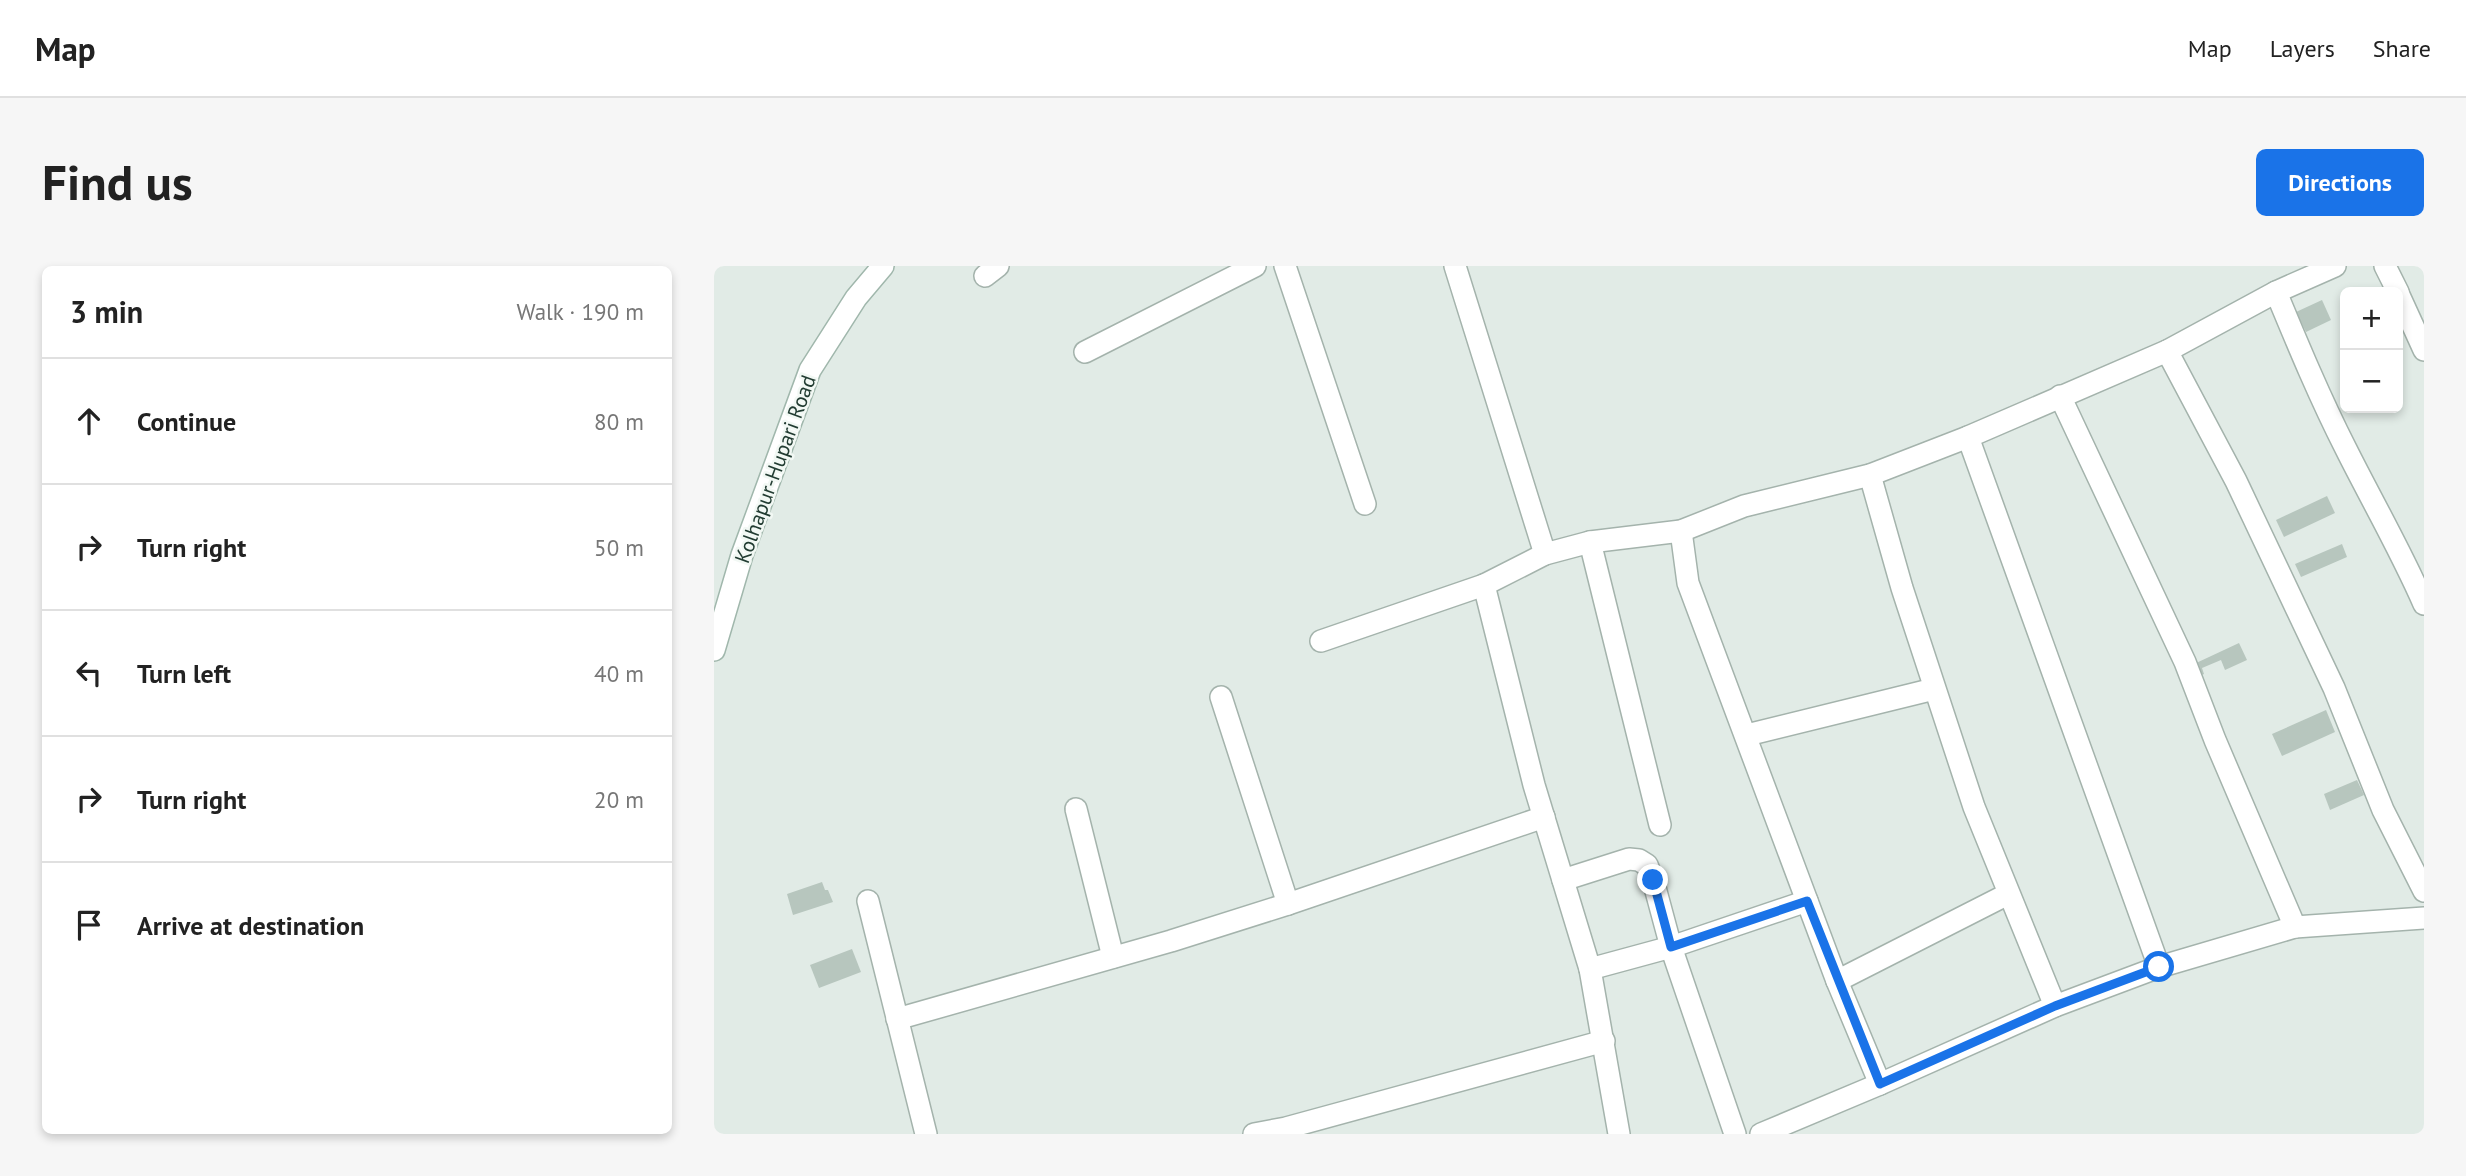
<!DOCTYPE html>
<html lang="en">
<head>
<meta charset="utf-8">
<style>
	body { margin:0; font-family:"PT Sans",sans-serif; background:#f6f6f6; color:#222 }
	.controls { position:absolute; right:21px; top:21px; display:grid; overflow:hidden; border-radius:10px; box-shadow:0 4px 10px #0003 }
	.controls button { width:63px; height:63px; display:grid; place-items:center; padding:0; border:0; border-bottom:2px solid #e0e0e0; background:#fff; color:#222; font:35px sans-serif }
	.stop { position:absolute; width:21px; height:21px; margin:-16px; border:5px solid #1a73e8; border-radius:50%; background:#fff }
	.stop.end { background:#1a73e8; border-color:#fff; box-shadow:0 2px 7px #0008 }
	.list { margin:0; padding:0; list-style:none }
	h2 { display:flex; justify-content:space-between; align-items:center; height:91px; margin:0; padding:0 28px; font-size:30px }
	h2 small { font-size:23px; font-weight:400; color:#767676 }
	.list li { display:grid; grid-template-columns:46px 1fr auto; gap:21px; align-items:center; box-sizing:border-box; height:126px; padding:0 28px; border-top:2px solid #e0e0e0 }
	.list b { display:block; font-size:26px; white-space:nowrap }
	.list em { font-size:23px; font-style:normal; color:#767676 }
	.icon { flex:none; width:38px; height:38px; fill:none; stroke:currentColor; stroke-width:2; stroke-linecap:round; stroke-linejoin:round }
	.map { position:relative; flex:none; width:1710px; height:868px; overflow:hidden; border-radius:10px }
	header { display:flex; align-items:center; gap:42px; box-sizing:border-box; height:98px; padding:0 35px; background:#fff; border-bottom:2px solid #e0e0e0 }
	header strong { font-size:33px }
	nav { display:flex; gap:38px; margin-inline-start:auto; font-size:24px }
	.intro { display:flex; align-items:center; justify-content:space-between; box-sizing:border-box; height:168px; padding:0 42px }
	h1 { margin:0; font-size:49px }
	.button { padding:18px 32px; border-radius:10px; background:#1a73e8; color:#fff; font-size:24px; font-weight:700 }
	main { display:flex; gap:42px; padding:0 42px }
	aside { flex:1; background:#fff; border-radius:10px; box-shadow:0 4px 10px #0003 }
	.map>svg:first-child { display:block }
	.building { fill:#b7c6be }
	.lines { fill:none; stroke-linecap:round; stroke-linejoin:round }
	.minor-casing { stroke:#a4b3ac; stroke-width:24 }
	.secondary-casing { stroke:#a0b7ac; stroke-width:24 }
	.minor { stroke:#fff; stroke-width:21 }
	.secondary { stroke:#fff; stroke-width:21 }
	.route { stroke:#1a73e8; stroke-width:9 }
	.labels { text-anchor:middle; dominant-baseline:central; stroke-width:5; stroke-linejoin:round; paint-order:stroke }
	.street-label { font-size:21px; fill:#223c32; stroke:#f2f8f4 }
</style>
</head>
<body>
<header>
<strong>Map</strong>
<nav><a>Map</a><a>Layers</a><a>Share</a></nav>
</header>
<div class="intro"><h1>Find us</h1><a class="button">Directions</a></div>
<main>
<aside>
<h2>3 min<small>Walk · 190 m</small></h2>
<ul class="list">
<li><svg class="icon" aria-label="ahead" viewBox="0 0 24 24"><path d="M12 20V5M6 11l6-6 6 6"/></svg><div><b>Continue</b></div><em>80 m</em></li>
<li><svg class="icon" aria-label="right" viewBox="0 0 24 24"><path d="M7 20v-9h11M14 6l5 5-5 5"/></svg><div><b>Turn right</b></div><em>50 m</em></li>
<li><svg class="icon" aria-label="left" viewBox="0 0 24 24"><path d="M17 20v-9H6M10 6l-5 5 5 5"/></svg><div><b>Turn left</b></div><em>40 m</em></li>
<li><svg class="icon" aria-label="right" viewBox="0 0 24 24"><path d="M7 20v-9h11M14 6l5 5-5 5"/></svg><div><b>Turn right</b></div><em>20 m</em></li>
<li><svg class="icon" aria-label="arrive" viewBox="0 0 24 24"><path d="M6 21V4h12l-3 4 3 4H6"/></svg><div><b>Arrive at destination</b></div></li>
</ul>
</aside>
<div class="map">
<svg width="1710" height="868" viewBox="0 0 1710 868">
	<rect width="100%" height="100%" fill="#e1ebe6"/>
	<g class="building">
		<polygon points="1608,34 1617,54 1592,66 1582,46"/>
		<polygon points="1613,230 1621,247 1570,271 1562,254"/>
		<polygon points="1628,278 1633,291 1587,311 1581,298"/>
		<polygon points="1525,377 1533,394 1511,404 1507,394 1488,402 1490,408 1485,410 1480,398"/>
		<polygon points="1612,444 1621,466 1568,490 1558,468"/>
		<polygon points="1643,514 1650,529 1616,544 1610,528"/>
		<polygon points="108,616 111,624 114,624 119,636 79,649 73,628"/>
		<polygon points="138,683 147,706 105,722 96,699"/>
	</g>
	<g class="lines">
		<g class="minor-casing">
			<g id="minor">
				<polyline points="571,0 651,238"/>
				<polyline points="741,0 831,288"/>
				<polyline points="1671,0 1684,26"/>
				<polyline points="271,10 284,0"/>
				<path d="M1562,26C1584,79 1606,132 1632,183C1658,235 1687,285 1710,338"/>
				<polyline points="1684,27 1710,84"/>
				<polyline points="1453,85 1522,215 1620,422 1669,544 1710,625"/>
				<polyline points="371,86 541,0"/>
				<polyline points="1346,130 1471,396 1501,474 1581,661"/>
				<polyline points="1254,171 1445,701"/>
				<polyline points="1156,209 1188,322 1260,541 1341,740"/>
				<polyline points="967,265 974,317 1123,715 1166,818"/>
				<polyline points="876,276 946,559"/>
				<polyline points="770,319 820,519 876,703 905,868"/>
				<polyline points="607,375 770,319 831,288 876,276 967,265 1030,240 1156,209 1254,171 1453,85 1562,26 1621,0"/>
				<polyline points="507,431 574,638"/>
				<polyline points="1033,469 1220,423"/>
				<polyline points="362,543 399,691"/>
				<polyline points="849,614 915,593 925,594 933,599 939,614 957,681 1021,868"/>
				<polyline points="154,635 212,868"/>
				<polyline points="876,703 957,681 1093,635"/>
				<polyline points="1123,715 1294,628"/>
				<polyline points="183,753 457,675 574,638 830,551"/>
				<polyline points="540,868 572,862 890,775"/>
				<polyline points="1047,868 1166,818 1341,740 1445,701 1581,661 1710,652"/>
			</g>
		</g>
		<g class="secondary-casing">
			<polyline id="secondary" points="0,384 28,289 96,104 142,32 169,0"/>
		</g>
		<use href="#minor" class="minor"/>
		<use href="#secondary" class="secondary"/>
	</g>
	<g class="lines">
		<polyline class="route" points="939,614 957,681 1093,635 1166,818 1341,740 1445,701"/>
	</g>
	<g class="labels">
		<g class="street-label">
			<text transform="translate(61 203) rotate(-70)">Kolhapur-Hupari Road</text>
		</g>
	</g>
</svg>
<div class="controls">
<button>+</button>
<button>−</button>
</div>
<div class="stop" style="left:1445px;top:701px"></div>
<div class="stop end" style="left:939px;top:614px"></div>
</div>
</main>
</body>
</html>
